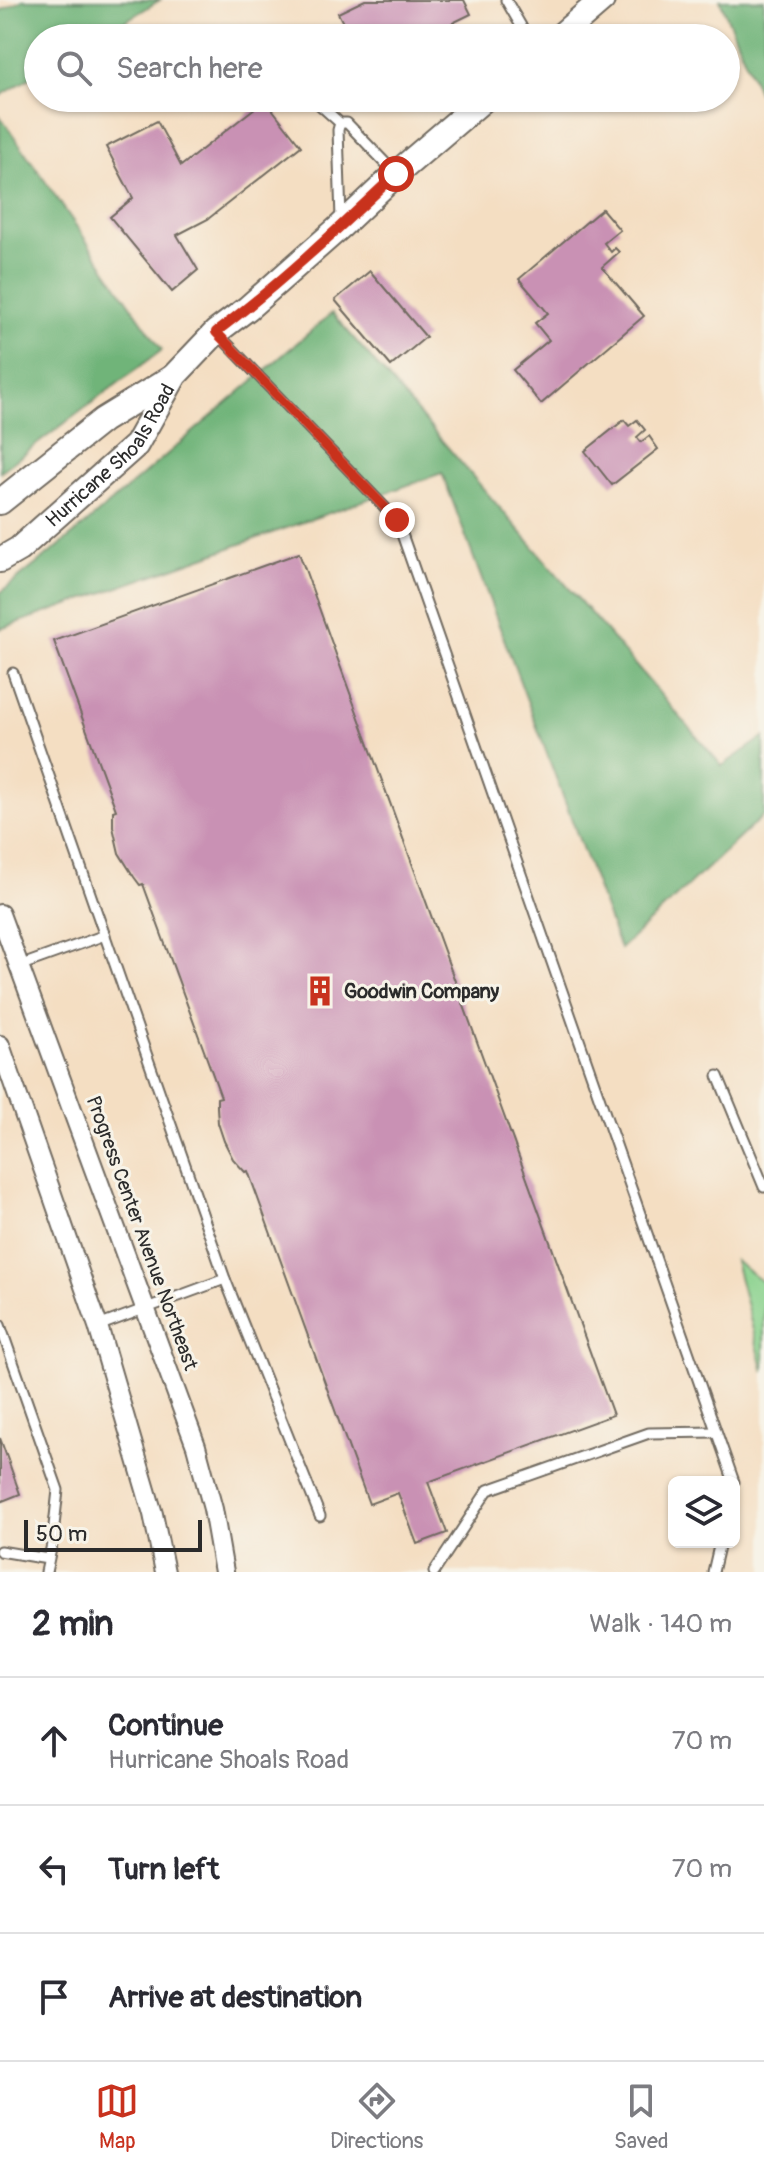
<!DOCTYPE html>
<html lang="en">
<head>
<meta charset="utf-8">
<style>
	body { margin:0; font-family:Pangolin,sans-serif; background:#f2f2f3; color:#2b2b33 }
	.controls { position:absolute; right:24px; bottom:24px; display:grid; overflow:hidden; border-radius:12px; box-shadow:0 2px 6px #0004 }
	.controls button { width:72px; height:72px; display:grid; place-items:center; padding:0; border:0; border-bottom:2px solid #e1e1e2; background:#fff; color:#2b2b33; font:40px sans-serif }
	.scale { position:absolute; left:24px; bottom:20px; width:178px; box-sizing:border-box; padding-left:8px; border:4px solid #2b2b2b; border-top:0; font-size:22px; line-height:28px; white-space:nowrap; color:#2b2b2b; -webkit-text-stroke:6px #f7f3e8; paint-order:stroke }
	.stop { position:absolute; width:24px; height:24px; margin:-18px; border:6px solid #c8321e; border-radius:50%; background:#fff }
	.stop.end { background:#c8321e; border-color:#fff; box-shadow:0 2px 8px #0008 }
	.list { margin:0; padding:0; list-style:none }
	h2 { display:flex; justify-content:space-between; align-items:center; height:104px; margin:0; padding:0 32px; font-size:34px }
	h2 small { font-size:26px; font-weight:400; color:#7c7c81 }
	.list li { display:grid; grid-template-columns:52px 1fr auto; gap:24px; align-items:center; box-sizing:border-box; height:128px; padding:0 32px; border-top:2px solid #e1e1e2 }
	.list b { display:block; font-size:30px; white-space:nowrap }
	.list p { margin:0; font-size:26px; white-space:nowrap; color:#7c7c81 }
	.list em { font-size:26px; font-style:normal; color:#7c7c81 }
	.icon { flex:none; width:44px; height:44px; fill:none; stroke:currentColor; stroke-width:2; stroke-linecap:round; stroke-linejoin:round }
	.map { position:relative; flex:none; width:764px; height:1572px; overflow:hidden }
	.search { position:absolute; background:#fff; box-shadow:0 2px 6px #0004; left:24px; right:24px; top:24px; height:88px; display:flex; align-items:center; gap:20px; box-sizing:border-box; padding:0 28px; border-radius:44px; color:#7c7c81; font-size:30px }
	.sheet { height:488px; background:#fff }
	nav { display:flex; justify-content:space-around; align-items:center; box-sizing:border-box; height:112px; border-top:2px solid #e1e1e2; background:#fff; font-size:22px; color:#7c7c81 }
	nav a { display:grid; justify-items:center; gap:4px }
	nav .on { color:#c8321e }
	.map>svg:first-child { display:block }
	.green { fill:#8ad28e; stroke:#5a7e5c; stroke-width:2 }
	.forest { fill:#6fb479; stroke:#4d7052; stroke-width:2 }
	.building { fill:#c991b4 }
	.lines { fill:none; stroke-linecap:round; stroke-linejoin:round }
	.service-casing { stroke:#716a60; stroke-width:13 }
	.minor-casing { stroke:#716a60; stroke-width:22 }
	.tertiary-casing { stroke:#716a60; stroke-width:28 }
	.service { stroke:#fff; stroke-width:9 }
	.minor { stroke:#fff; stroke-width:18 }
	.tertiary { stroke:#fff; stroke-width:24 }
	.route { stroke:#c8321e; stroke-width:10 }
	.labels { text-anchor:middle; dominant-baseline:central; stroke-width:6; stroke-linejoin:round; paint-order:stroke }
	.street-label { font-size:20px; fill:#2b2b2b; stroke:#f7f3e8 }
	.poi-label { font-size:20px; font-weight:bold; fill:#2b2b2b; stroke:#f7f3e8; text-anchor:start }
</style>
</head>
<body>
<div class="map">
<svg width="764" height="1572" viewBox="0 0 764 1572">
	<rect width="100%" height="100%" fill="#f7f3e8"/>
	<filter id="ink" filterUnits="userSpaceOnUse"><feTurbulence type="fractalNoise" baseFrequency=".0125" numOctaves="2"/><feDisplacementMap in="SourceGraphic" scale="16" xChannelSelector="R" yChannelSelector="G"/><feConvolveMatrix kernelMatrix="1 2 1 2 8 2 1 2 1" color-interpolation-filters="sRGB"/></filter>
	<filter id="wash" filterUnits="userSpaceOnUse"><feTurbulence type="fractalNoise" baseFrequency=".006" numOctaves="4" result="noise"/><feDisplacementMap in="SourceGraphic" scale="32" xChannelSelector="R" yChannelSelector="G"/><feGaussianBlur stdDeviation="1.8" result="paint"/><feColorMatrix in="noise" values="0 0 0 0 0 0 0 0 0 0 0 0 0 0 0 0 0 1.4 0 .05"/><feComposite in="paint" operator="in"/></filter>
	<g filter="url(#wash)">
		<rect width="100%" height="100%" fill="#f4dec2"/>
		<polygon class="green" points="735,1261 764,1283 764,1372"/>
		<g class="forest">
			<polygon points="23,0 160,0 97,38 38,38 38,73 0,96 0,11"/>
			<polygon points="720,0 764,0 764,106"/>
			<polygon points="0,116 162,350 0,472"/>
			<polygon points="332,313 722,766 764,737 764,815 620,949 442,473 0,629 0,593 74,534"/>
		</g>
		<g id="blocks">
			<g class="building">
				<polygon points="365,0 464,0 471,14 422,38 362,38 359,32 350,37 338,13"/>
				<polygon points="265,100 301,146 208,219 177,235 198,270 172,292 110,217 133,198 106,147 157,121 181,166"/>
				<polygon points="602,209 620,230 604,243 611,252 615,248 619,252 602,267 644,316 541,404 513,370 549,340 535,323 548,313 519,279"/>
				<polygon points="370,271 426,337 391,366 335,300"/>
				<polygon points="624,420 629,426 637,420 645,430 637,437 641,442 649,436 658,449 612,485 585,451"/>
				<polygon points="299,553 613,1415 428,1482 447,1533 417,1544 398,1493 369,1504 248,1171 245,1172 233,1159 224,1141 218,1123 217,1107 217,1098 221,1097 143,884 140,885 134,877 119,853 113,827 113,811 116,810 54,641"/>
				<polygon points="0,1438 20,1494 0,1502"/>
			</g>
		</g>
	</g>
	<g filter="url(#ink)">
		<use href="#blocks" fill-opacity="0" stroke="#716a60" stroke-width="2"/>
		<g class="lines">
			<g class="service-casing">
				<g id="service">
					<polyline points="506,0 528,38"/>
					<polyline points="188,38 189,38"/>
					<polyline points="312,98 340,123 347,123 396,174"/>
					<polyline points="340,123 338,130 341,219"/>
					<polyline points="218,334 397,520 734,1482"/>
					<polyline points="13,673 225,1279 320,1516"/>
					<polyline points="19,966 105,935"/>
					<polyline points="718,1076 764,1187"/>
					<polyline points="0,1325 58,1490 52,1544 46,1572"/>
					<polyline points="98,1326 225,1279"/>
					<polyline points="0,1551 48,1559"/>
					<polyline points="434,1572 488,1490 649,1433 716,1432"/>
					<polyline points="713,1572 720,1542"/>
				</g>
			</g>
			<g class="minor-casing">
				<g id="minor">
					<polyline points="0,914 196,1446 213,1509 224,1572"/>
					<polyline points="0,1045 98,1326 153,1514 165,1572"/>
				</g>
			</g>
			<g class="tertiary-casing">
				<g id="tertiary">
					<polyline points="558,38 602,0"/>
					<polyline points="0,502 103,420 173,377"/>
					<path id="s1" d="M0,560L19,549L136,445L175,375L216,332L248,308L341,226L396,174L485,98"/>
				</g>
			</g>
			<use href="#service" class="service"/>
			<use href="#minor" class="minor"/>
			<use href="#tertiary" class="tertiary"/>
		</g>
	</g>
	<g class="lines" filter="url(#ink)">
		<path class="route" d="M396,174C338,229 280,284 216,332L397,520"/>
	</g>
	<defs>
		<g id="building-bare" transform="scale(2.4)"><path d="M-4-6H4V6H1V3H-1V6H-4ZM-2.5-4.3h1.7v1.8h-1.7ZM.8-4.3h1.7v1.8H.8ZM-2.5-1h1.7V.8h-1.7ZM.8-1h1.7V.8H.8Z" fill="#c8321e" stroke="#f7f3e8" stroke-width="2.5" paint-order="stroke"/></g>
	</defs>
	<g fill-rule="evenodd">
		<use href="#building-bare" x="320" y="991"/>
	</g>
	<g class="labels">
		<g class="street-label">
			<text stroke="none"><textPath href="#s1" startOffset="154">Hurricane Shoals Road</textPath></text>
			<text transform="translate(142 1233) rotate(70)">Progress Center Avenue Northeast</text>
		</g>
		<g class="poi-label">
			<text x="344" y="991">Goodwin Company</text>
		</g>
	</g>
</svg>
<div class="controls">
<button><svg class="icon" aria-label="layers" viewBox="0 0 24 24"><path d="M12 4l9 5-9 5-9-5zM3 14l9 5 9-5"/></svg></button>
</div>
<div class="scale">50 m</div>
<div class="stop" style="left:396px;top:174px"></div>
<div class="stop end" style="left:397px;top:520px"></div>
<div class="search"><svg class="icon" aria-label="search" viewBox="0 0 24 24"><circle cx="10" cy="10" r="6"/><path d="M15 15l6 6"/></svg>Search here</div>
</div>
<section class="sheet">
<h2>2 min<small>Walk · 140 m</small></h2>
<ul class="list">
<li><svg class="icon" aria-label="ahead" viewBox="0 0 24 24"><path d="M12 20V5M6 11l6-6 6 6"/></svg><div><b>Continue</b><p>Hurricane Shoals Road</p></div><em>70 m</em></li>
<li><svg class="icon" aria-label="left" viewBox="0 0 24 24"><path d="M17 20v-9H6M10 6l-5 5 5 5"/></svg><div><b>Turn left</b></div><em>70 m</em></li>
<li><svg class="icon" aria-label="arrive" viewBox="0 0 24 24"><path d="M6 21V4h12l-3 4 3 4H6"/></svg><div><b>Arrive at destination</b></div></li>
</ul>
</section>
<nav>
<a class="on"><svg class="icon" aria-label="map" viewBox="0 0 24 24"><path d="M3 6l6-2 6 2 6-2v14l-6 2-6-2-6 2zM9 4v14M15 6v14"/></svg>Map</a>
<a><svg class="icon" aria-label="directions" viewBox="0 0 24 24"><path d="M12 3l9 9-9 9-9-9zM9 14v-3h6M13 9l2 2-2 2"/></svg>Directions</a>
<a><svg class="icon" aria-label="saved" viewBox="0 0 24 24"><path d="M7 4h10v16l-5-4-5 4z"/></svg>Saved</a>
</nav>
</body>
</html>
